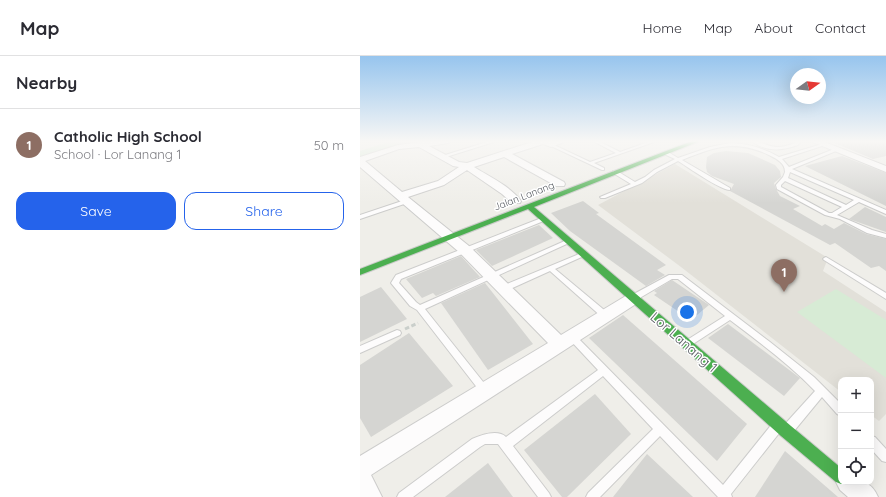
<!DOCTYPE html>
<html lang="en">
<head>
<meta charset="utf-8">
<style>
	body { margin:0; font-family:Quicksand,sans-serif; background:#f7f7f7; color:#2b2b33 }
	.controls { position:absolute; right:12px; bottom:12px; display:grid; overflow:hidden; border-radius:8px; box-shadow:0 4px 16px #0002 }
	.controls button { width:36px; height:36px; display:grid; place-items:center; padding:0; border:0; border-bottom:1px solid #e1e1e2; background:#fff; color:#2b2b33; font:20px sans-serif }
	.compass { position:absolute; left:430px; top:12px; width:36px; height:36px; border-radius:50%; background:#fff; box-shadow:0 4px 16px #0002; rotate:75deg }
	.you { position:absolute; left:327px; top:256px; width:14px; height:14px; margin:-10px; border:3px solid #fff; border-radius:50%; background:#1a73e8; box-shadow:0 0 0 6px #1a73e833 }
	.badge { display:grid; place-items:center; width:26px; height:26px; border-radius:50%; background:#2563eb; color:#fff; font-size:13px; font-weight:700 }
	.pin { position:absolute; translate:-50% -33px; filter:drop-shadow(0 1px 2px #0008) }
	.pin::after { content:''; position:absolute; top:21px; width:14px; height:12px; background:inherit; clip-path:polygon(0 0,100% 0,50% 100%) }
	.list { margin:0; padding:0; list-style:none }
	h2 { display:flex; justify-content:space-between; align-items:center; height:52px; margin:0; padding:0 16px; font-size:17px }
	h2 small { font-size:13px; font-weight:400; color:#7c7c81 }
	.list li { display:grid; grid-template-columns:26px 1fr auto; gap:12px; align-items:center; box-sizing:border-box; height:72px; padding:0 16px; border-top:1px solid #e1e1e2 }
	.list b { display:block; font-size:15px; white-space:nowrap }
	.list p { margin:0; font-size:13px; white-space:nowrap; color:#7c7c81 }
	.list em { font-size:13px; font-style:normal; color:#7c7c81 }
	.actions { display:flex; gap:8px; padding:12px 16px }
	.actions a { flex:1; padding:9px 0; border:1px solid #2563eb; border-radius:12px; text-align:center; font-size:14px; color:#2563eb }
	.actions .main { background:#2563eb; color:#fff }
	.icon { flex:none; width:22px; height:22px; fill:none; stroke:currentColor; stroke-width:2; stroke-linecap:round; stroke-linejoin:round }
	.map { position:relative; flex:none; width:526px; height:441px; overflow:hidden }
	header { display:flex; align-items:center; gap:24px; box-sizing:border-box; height:56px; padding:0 20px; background:#fff; border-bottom:1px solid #e1e1e2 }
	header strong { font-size:19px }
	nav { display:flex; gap:22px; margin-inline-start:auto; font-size:14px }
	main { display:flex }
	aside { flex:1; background:#fff }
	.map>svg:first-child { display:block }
	.education { fill:#e2e0d9 }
	.green { fill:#d7ebd5 }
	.building { fill:#d5d5d2 }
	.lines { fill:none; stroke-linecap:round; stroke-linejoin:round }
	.lane-casing { stroke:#cccccb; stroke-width:2 }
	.street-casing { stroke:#cccccb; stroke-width:2 }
	.fast-casing { stroke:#cbcbca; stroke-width:2 }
	.path { stroke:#cacfcb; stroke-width:3; stroke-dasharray:4.5 2.5; stroke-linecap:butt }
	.lane { fill:#fdfcfc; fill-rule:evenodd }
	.street { fill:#fdfcfc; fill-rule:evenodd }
	.fast { fill:#4caf50; fill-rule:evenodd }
	.labels { text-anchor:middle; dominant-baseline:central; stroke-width:3; stroke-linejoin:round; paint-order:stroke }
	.far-street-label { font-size:10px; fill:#5e6268; stroke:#fff }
	.near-street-label { font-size:14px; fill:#5e6268; stroke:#fff }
</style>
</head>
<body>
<header>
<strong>Map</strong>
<nav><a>Home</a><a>Map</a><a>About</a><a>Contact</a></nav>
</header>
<main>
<aside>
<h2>Nearby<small></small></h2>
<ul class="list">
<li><span class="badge" style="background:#8d6e63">1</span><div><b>Catholic High School</b><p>School · Lor Lanang 1</p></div><em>50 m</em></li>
</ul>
<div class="actions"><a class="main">Save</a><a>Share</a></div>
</aside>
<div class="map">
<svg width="526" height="441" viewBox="0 0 526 441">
	<rect width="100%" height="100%" fill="#efeee9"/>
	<polygon class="education" points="315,108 468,202 463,215 526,256 526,358 519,365 511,359 511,324 481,324 481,336 321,211 238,149"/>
	<g class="green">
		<polygon points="31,85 48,85 0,101 0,95"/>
		<polygon points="476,233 526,264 526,322 437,256"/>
	</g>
	<g class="building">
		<polygon points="472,85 526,85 526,100 513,103 472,86"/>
		<polygon points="366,95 388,97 415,109 420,115 421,121 414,127 416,133 420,140 440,150 433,153 462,170 465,168 474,173 484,167 506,178 526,183 526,215 519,210 511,212 475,187 470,189 370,135 374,128 352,120 347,116 346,111 347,101 354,97"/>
		<polygon points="482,100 526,117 526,150 445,110"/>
		<polygon points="223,145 239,157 236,158 306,209 297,214 305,219 286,230 210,175 191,157"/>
		<polygon points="505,151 526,161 526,176 489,163"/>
		<polygon points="179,169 193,182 132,210 116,194"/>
		<polygon points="101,200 120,221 76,240 73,237 62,242 46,223"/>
		<polygon points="312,224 349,249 331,264 294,239 297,237 294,235"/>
		<polygon points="125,227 173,288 128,314 81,247"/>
		<polygon points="21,231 47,263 0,286 0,241"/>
		<polygon points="263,259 387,368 357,405 229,282"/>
		<polygon points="368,268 440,322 424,340 348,282"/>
		<polygon points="49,277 93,330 11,381 0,362 0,309"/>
		<polygon points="235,338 271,378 207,441 202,441 164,394"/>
		<polygon points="425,395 478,441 395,441"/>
		<polygon points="287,398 333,441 253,441"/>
		<polygon points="128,407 153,441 85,441"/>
	</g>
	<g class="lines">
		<g class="lane-casing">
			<g id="lane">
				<polygon points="130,85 137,85 86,101 82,100"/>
				<polygon points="233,85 238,85 260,96 291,85 297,85 234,107 244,112 244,114 242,114 189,89 192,88 230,106 256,97"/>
				<path d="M391,85C406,85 410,95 429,89C432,88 434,88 437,85H441L438,89C421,95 407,96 391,85Z"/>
				<path d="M370,87C387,87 403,92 419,101L462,88L465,89L422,103L429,111L474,93H476V95L432,113L526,154V158L499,146L477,159L512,174L526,178V182L507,177L480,163L465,159L417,133L416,129L423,121L425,116C425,107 417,103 409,99C375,83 355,91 322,104L370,132V134C360,134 328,111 318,105L297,116L282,127L245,142H241L240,141L271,128L253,117V115H257L275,126L285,121L294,114L315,103L304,98V96H308L318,102L350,91ZM430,116L494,144L486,149L428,122ZM425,125L482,151L472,157H469L421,131V129Z"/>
				<polygon points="48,143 50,144 50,146 0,163 0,159"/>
				<polygon points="184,161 186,162 186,164 41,223 39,227 56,246 60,249 207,184 211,184 212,185 211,186 65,253 128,332 130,335 128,338 125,339 122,338 57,254 50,250 31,227 36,219"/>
				<polygon points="224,196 227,198 226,199 195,213 249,258 250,260 249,262 243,262 190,215 148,234 142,234 141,232 142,230"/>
				<polygon points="466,201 526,237 526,243 464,204 463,203 464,202"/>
				<path d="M309,219H322L410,286L454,321L481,348V360L477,358L462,341L434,375L430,376L426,375L425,371L426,367L455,335C430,309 399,286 370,264L333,288L330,289L327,288L326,286L327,284L365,260L318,223H312L278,243H272L271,241L272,239Z"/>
				<polygon points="37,274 40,275 41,277 40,279 0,297 0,290"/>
				<path d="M212,278L215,279L363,429L412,368L416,367L420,368L421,372L420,376L371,438L372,441H358L300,380L240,441H226L228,437L293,373L243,320L153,390L189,437L191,441H178L138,388H125L120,391L53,441H37L39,437L112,383C121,379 138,373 146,381L238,314L209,283L208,281L209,279Z"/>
				<polygon points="511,380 515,381 526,393 526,406 522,405 511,393"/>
			</g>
		</g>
		<g class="street-casing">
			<g id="street">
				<path d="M67,85H92L88,87L69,90L99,106L107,107L175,85H207L191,91L183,88L152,98L204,126L205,128L204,130H196L144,101L114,111C130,121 150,130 161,145L160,147H152L142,138L107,114L84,129L48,141L109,190L201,279L269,238L274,237L279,238L281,242L279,246L11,419L22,441H0V400L188,287L99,196L0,111V101L38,89ZM59,91L93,110L99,111L78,125L42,136L5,105L39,93Z"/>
				<polygon points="450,85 462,85 526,110 526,116"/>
				<path d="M481,417V426C499,426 510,422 518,441H488L480,434L476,426Z"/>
			</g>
		</g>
		<g class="fast-casing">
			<polygon id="fast" points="332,85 340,85 174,151 431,370 481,412 481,426 486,426 481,428 476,426 421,380 168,153 0,219 0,213"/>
		</g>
		<polyline class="path" points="45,273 58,267"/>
		<use href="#lane" class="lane"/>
		<use href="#street" class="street"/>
		<use href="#fast" class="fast"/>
	</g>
	<linearGradient id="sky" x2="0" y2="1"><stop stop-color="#97c5ee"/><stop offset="0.58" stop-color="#f8f7f5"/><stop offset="1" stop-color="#f8f7f5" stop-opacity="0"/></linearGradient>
	<rect width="526" height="147" fill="url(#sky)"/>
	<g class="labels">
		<g class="far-street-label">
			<text transform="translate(164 140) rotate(-21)">Jalan Lanang</text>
		</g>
		<g class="near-street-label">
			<text transform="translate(324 286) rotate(41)">Lor Lanang 1</text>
		</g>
	</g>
</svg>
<div class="controls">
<button>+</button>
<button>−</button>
<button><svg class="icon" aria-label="locate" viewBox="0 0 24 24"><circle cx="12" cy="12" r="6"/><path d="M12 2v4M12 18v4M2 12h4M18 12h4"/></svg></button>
</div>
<svg class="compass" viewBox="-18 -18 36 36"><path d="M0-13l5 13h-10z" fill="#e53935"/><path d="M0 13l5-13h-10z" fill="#7c7c81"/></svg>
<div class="you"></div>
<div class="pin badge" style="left:424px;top:236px;background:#8d6e63">1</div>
</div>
</main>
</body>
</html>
